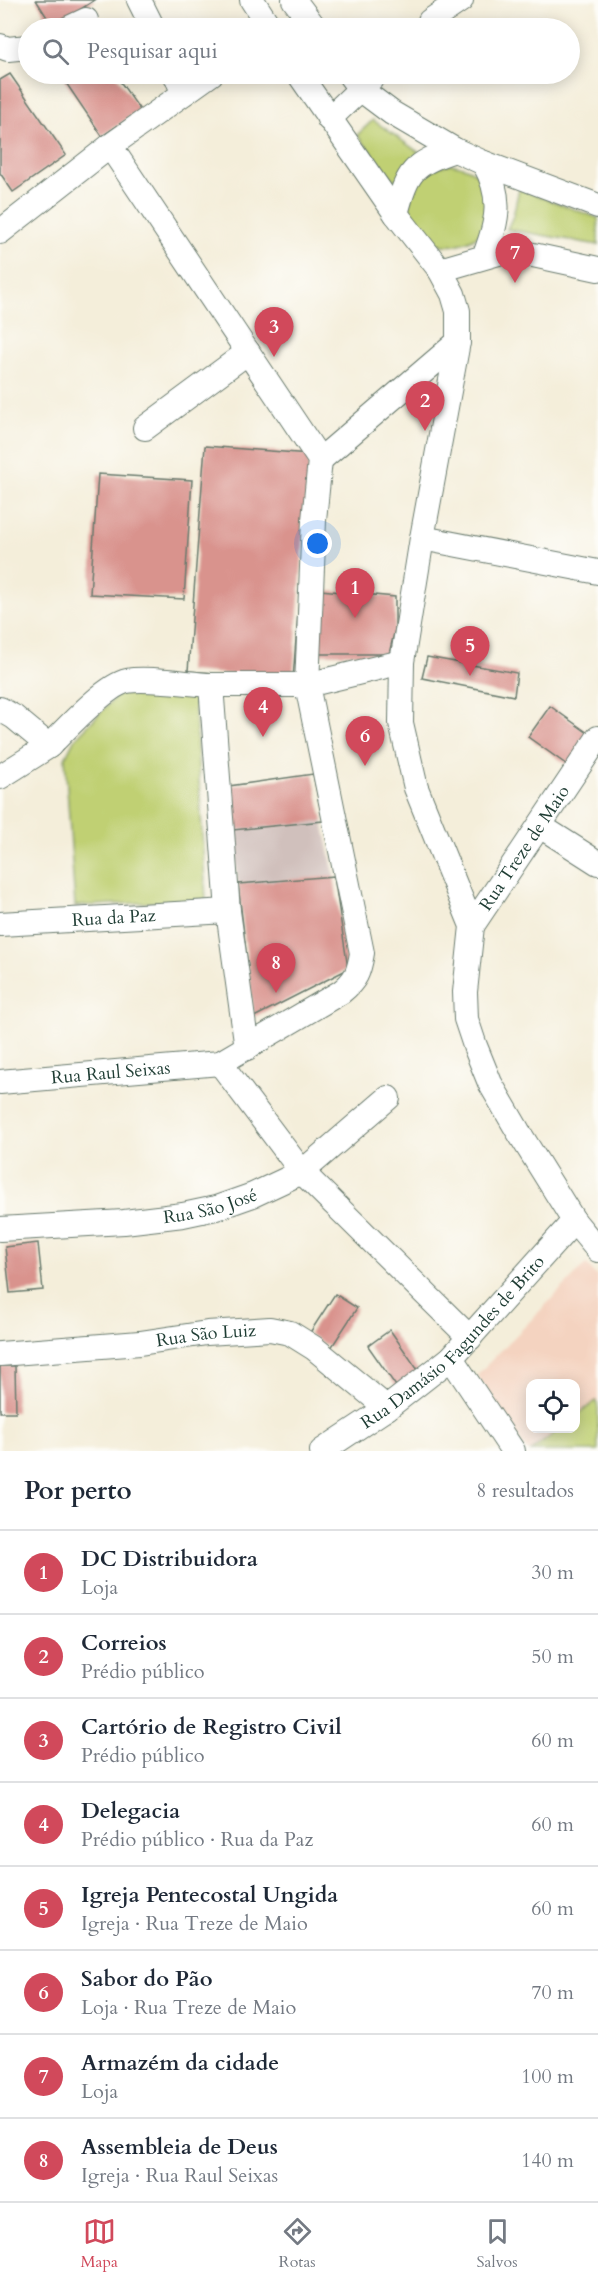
<!DOCTYPE html>
<html lang="pt">
<head>
<meta charset="utf-8">
<style>
	body { margin:0; font-family:Cardo,serif; background:#f2f2f3; color:#1f2937 }
	.controls { position:absolute; right:18px; bottom:18px; display:grid; overflow:hidden; border-radius:12px; box-shadow:0 3px 15px #0003 }
	.controls button { width:54px; height:54px; display:grid; place-items:center; padding:0; border:0; border-bottom:2px solid #e0e1e3; background:#fff; color:#1f2937; font:30px sans-serif }
	.you { position:absolute; left:318px; top:544px; width:21px; height:21px; margin:-15px; border:4px solid #fff; border-radius:50%; background:#1a73e8; box-shadow:0 0 0 9px #1a73e833 }
	.badge { display:grid; place-items:center; width:39px; height:39px; border-radius:50%; background:#d1495b; color:#fff; font-size:20px; font-weight:700 }
	.pin { position:absolute; translate:-50% -50px; filter:drop-shadow(0 2px 3px #0008) }
	.pin::after { content:''; position:absolute; top:32px; width:21px; height:18px; background:inherit; clip-path:polygon(0 0,100% 0,50% 100%) }
	.list { margin:0; padding:0; list-style:none }
	h2 { display:flex; justify-content:space-between; align-items:center; height:78px; margin:0; padding:0 24px; font-size:26px }
	h2 small { font-size:20px; font-weight:400; color:#747a83 }
	.list li { display:grid; grid-template-columns:39px 1fr auto; gap:18px; align-items:center; box-sizing:border-box; height:84px; padding:0 24px; border-top:2px solid #e0e1e3 }
	.list b { display:block; font-size:22px; white-space:nowrap }
	.list p { margin:0; font-size:20px; white-space:nowrap; color:#747a83 }
	.list em { font-size:20px; font-style:normal; color:#747a83 }
	.icon { flex:none; width:33px; height:33px; fill:none; stroke:currentColor; stroke-width:2; stroke-linecap:round; stroke-linejoin:round }
	.map { position:relative; flex:none; width:598px; height:1451px; overflow:hidden }
	.search { position:absolute; background:#fff; box-shadow:0 3px 15px #0003; left:18px; right:18px; top:18px; height:66px; display:flex; align-items:center; gap:15px; box-sizing:border-box; padding:0 21px; border-radius:33px; color:#747a83; font-size:22px }
	.sheet { height:750px; background:#fff }
	nav { display:flex; justify-content:space-around; align-items:center; box-sizing:border-box; height:84px; border-top:2px solid #e0e1e3; background:#fff; font-size:16px; color:#747a83 }
	nav a { display:grid; justify-items:center; gap:3px }
	nav .on { color:#d1495b }
	.map>svg:first-child { display:block }
	.built { fill:#f4d3c0 }
	.industrial { fill:#d0c0bc }
	.green { fill:#c0d073; stroke:#708654; stroke-width:1.5 }
	.building { fill:#d9938d }
	.lines { fill:none; stroke-linecap:round; stroke-linejoin:round }
	.minor-casing { stroke:#6a7b6e; stroke-width:26 }
	.minor { stroke:#fff; stroke-width:24 }
	.labels { text-anchor:middle; dominant-baseline:central; stroke-width:4.5; stroke-linejoin:round; paint-order:stroke }
	.street-label { font-size:18px; fill:#1f3d34; stroke:#fdfcf7 }
</style>
</head>
<body>
<div class="map">
<svg width="598" height="1451" viewBox="0 0 598 1451">
	<rect width="100%" height="100%" fill="#fdfcf7"/>
	<filter id="ink" filterUnits="userSpaceOnUse"><feTurbulence type="fractalNoise" baseFrequency=".0167" numOctaves="2"/><feDisplacementMap in="SourceGraphic" scale="12" xChannelSelector="R" yChannelSelector="G"/><feConvolveMatrix kernelMatrix="1 2 1 2 8 2 1 2 1" color-interpolation-filters="sRGB"/></filter>
	<filter id="wash" filterUnits="userSpaceOnUse"><feTurbulence type="fractalNoise" baseFrequency=".008" numOctaves="4" result="noise"/><feDisplacementMap in="SourceGraphic" scale="24" xChannelSelector="R" yChannelSelector="G"/><feGaussianBlur stdDeviation="1.35" result="paint"/><feColorMatrix in="noise" values="0 0 0 0 0 0 0 0 0 0 0 0 0 0 0 0 0 1.4 0 .05"/><feComposite in="paint" operator="in"/></filter>
	<g filter="url(#wash)">
		<rect width="100%" height="100%" fill="#f4eeda"/>
		<polygon class="built" points="586,1264 598,1278 598,1403 596,1401 576,1416 576,1384 530,1384 530,1428 560,1429 531,1451 527,1451 477,1375"/>
		<polygon class="industrial" points="323,821 334,876 238,884 233,830"/>
		<g class="green">
			<polygon points="373,120 421,154 398,185 357,135"/>
			<path d="M451,164C478,169 484,176 486,203C486,208 488,217 487,221C481,243 450,250 433,242C426,239 421,231 416,226C407,215 408,195 416,183C422,172 439,166 451,164Z"/>
			<polygon points="519,189 598,218 598,245 507,229 513,216"/>
			<polygon points="122,690 194,694 206,900 75,906 65,758 74,740"/>
			<polygon points="596,1401 598,1403 598,1451 531,1451 560,1429 576,1428 576,1416"/>
		</g>
		<g id="blocks">
			<g class="building">
				<polygon points="36,0 95,0 53,27"/>
				<polygon points="10,74 66,155 13,192 0,173 0,80"/>
				<polygon points="60,74 115,74 140,110 102,136"/>
				<polygon points="205,446 310,454 293,679 188,671"/>
				<polygon points="98,474 192,480 184,599 90,594"/>
				<polygon points="320,590 395,597 395,629 389,654 311,654"/>
				<polygon points="427,657 517,673 514,696 422,678"/>
				<polygon points="550,706 592,736 570,767 528,737"/>
				<polygon points="313,774 323,821 233,830 229,786"/>
				<polygon points="334,876 348,969 254,1017 238,884"/>
				<polygon points="38,1243 43,1290 10,1293 5,1247"/>
				<polygon points="335,1294 357,1308 331,1348 309,1334"/>
				<polygon points="390,1330 420,1373 398,1389 368,1346"/>
				<polygon points="0,1366 15,1366 16,1412 0,1412"/>
			</g>
		</g>
	</g>
	<g filter="url(#ink)">
		<use href="#blocks" fill-opacity="0" stroke="#6a7b6e" stroke-width="1.5"/>
		<g class="lines">
			<g class="minor-casing">
				<g id="minor">
					<polyline points="139,0 153,28"/>
					<polyline points="252,0 270,28"/>
					<polyline points="294,0 315,28"/>
					<polyline points="430,21 461,0"/>
					<polyline points="69,28 86,20"/>
					<polyline points="0,46 8,49 28,47"/>
					<polyline points="175,74 184,93"/>
					<polyline points="299,74 396,214 440,270 453,294 458,311 458,342 422,538 402,662 401,723 416,788 472,926 465,992 466,1019 475,1046 490,1083 518,1131 574,1221 598,1250"/>
					<polyline points="349,74 360,89 392,113 455,150 484,163 598,206"/>
					<polyline points="329,119 376,74"/>
					<path d="M484,163C503,197 498,221 485,255"/>
					<path d="M396,214C407,172 413,163 455,150"/>
					<polyline points="0,232 110,146 211,74"/>
					<polyline points="440,270 502,252 519,252 598,269"/>
					<polyline points="145,428 248,352"/>
					<polyline points="320,460 458,342"/>
					<polyline points="422,538 598,572"/>
					<polyline points="211,685 307,685 402,662"/>
					<path d="M0,709L14,717L49,746C65,730 106,685 127,681C146,677 189,684 211,685L228,911L247,1048"/>
					<polyline points="0,777 49,746"/>
					<polyline points="540,826 598,863"/>
					<path id="s1" d="M0,924L228,911"/>
					<path id="s2" d="M472,926L598,738"/>
					<polyline points="220,1063 302,1172 470,1338"/>
					<path id="s3" d="M0,1082L220,1063L341,992C356,980 359,972 362,953L307,685L314,520L320,460L110,146"/>
					<path id="s4" d="M0,1229L124,1222L183,1215L216,1208L253,1195L302,1172L388,1098"/>
					<path id="s5" d="M0,1354L140,1343L207,1333L270,1329L290,1333L314,1348L387,1408"/>
					<polyline points="451,1358 513,1451"/>
					<path id="s6" d="M322,1451L387,1408L451,1358L574,1221"/>
				</g>
			</g>
			<use href="#minor" class="minor"/>
		</g>
	</g>
	<g class="labels">
		<g class="street-label">
			<text stroke="none"><textPath href="#s2" startOffset="94">Rua Treze de Maio</textPath></text>
			<text stroke="none"><textPath href="#s1" startOffset="114">Rua da Paz</textPath></text>
			<text stroke="none"><textPath href="#s3" startOffset="111">Rua Raul Seixas</textPath></text>
			<text stroke="none"><textPath href="#s4" startOffset="212">Rua São José</textPath></text>
			<text stroke="none"><textPath href="#s5" startOffset="207">Rua São Luiz</textPath></text>
			<text stroke="none"><textPath href="#s6" startOffset="171">Rua Damásio Fagundes de Brito</textPath></text>
		</g>
	</g>
</svg>
<div class="controls">
<button><svg class="icon" aria-label="locate" viewBox="0 0 24 24"><circle cx="12" cy="12" r="6"/><path d="M12 2v4M12 18v4M2 12h4M18 12h4"/></svg></button>
</div>
<div class="you"></div>
<div class="pin badge" style="left:355px;top:618px">1</div>
<div class="pin badge" style="left:425px;top:431px">2</div>
<div class="pin badge" style="left:274px;top:357px">3</div>
<div class="pin badge" style="left:263px;top:737px">4</div>
<div class="pin badge" style="left:470px;top:676px">5</div>
<div class="pin badge" style="left:365px;top:766px">6</div>
<div class="pin badge" style="left:515px;top:283px">7</div>
<div class="pin badge" style="left:276px;top:993px">8</div>
<div class="search"><svg class="icon" aria-label="search" viewBox="0 0 24 24"><circle cx="10" cy="10" r="6"/><path d="M15 15l6 6"/></svg>Pesquisar aqui</div>
</div>
<section class="sheet">
<h2>Por perto<small>8 resultados</small></h2>
<ul class="list">
<li><span class="badge">1</span><div><b>DC Distribuidora</b><p>Loja</p></div><em>30 m</em></li>
<li><span class="badge">2</span><div><b>Correios</b><p>Prédio público</p></div><em>50 m</em></li>
<li><span class="badge">3</span><div><b>Cartório de Registro Civil</b><p>Prédio público</p></div><em>60 m</em></li>
<li><span class="badge">4</span><div><b>Delegacia</b><p>Prédio público · Rua da Paz</p></div><em>60 m</em></li>
<li><span class="badge">5</span><div><b>Igreja Pentecostal Ungida</b><p>Igreja · Rua Treze de Maio</p></div><em>60 m</em></li>
<li><span class="badge">6</span><div><b>Sabor do Pão</b><p>Loja · Rua Treze de Maio</p></div><em>70 m</em></li>
<li><span class="badge">7</span><div><b>Armazém da cidade</b><p>Loja</p></div><em>100 m</em></li>
<li><span class="badge">8</span><div><b>Assembleia de Deus</b><p>Igreja · Rua Raul Seixas</p></div><em>140 m</em></li>
</ul>
</section>
<nav>
<a class="on"><svg class="icon" aria-label="map" viewBox="0 0 24 24"><path d="M3 6l6-2 6 2 6-2v14l-6 2-6-2-6 2zM9 4v14M15 6v14"/></svg>Mapa</a>
<a><svg class="icon" aria-label="directions" viewBox="0 0 24 24"><path d="M12 3l9 9-9 9-9-9zM9 14v-3h6M13 9l2 2-2 2"/></svg>Rotas</a>
<a><svg class="icon" aria-label="saved" viewBox="0 0 24 24"><path d="M7 4h10v16l-5-4-5 4z"/></svg>Salvos</a>
</nav>
</body>
</html>
